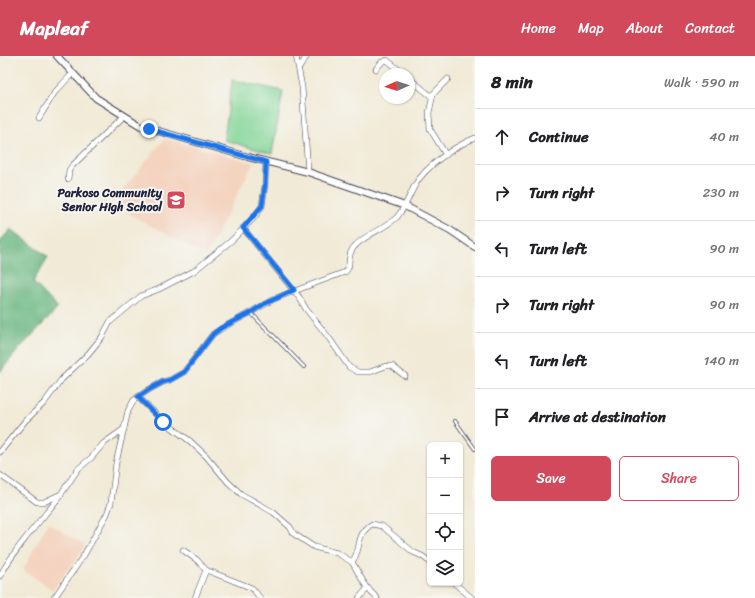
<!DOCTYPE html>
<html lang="en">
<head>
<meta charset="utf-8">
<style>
	body { margin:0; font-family:Sriracha,sans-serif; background:#f6f6f6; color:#202124 }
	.controls { position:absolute; right:12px; bottom:12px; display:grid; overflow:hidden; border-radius:6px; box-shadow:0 1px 3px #0004 }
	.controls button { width:36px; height:36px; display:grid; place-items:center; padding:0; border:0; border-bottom:1px solid #e0e0e0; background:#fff; color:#202124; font:20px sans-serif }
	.compass { position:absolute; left:379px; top:12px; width:36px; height:36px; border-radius:50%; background:#fff; box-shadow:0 1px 3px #0004; rotate:267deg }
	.stop { position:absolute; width:12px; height:12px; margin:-9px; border:3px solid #1a73e8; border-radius:50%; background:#fff }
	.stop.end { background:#1a73e8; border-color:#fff; box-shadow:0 1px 4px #0008 }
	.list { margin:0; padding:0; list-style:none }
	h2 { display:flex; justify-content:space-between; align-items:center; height:52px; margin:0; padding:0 16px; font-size:17px }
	h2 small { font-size:13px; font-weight:400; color:#757577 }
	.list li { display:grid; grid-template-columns:26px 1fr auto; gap:12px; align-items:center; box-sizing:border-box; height:56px; padding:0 16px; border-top:1px solid #e0e0e0 }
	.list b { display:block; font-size:15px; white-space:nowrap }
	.list em { font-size:13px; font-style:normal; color:#757577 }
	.actions { display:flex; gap:8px; padding:12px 16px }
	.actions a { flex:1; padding:9px 0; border:1px solid #d1495b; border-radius:6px; text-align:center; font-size:14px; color:#d1495b }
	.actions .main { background:#d1495b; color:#fff }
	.icon { flex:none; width:22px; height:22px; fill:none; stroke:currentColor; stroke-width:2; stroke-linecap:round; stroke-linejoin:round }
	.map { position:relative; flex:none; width:475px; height:542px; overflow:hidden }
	header { display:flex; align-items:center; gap:24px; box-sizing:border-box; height:56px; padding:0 20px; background:#d1495b; color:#fff }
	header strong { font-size:19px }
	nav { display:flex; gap:22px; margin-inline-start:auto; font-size:14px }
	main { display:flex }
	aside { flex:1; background:#fff }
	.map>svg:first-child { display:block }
	.built { fill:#f4d3bf }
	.green { fill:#82d597; stroke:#527c69 }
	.forest { fill:#69b680; stroke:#466c5e }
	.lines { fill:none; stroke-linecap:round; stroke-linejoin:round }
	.service-casing { stroke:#414052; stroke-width:4 }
	.minor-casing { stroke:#414052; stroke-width:6 }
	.tertiary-casing { stroke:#414052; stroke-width:8 }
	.service { stroke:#fff; stroke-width:2.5 }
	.minor { stroke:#fff; stroke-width:5 }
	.tertiary { stroke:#fff; stroke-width:6 }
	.route { stroke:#1a73e8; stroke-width:5 }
	.labels { text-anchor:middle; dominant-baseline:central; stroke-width:4; stroke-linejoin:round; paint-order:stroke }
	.poi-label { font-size:12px; font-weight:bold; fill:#22223b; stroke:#f6f6f2; text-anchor:end }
</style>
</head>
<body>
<header>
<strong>Mapleaf</strong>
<nav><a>Home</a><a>Map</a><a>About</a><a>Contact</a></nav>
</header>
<main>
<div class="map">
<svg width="475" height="542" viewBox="0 0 475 542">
	<rect width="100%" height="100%" fill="#f6f6f2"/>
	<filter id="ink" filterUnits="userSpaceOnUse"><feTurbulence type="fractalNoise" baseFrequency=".025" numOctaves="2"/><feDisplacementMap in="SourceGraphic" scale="8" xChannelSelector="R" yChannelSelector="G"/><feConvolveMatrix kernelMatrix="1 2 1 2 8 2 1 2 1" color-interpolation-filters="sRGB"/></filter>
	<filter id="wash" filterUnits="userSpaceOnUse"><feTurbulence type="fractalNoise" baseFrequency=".012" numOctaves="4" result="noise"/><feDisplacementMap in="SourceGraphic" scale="16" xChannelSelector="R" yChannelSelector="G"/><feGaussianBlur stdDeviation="0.9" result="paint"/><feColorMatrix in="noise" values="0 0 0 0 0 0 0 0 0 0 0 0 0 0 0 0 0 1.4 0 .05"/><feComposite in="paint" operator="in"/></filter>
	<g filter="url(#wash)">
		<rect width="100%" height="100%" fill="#f1ead6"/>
		<g class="built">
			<polygon points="165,82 253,107 206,200 122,154 117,148 118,140"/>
			<polygon points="48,467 85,489 77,504 67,514 53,534 23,514"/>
		</g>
		<polygon class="green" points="232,24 283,35 272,98 224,84"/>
		<polygon class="forest" points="11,173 48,201 33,226 58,252 18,294 0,316 0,185"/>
	</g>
	<g filter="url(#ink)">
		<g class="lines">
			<g class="service-casing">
				<g id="service">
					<polyline points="251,257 304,311"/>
					<polyline points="455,365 475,393"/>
				</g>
			</g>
			<g class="minor-casing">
				<g id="minor">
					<polyline points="296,0 302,31 308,116"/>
					<polyline points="299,12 307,0"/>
					<polyline points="376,13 382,6 387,4 404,18"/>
					<polyline points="409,22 432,41"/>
					<polyline points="39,62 55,36 72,18"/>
					<polyline points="446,99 430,73 429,57 433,38 448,23"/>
					<polyline points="68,123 69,114 72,110 124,60"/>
					<polyline points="243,172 299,241 306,253 329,282 349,311 358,316 370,316 386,310 392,310 405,320"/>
					<path d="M138,341L163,365L190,385L206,400L228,426L241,438L273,456L290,471L294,478L314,491L337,497L352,506C363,492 354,480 372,468L382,470L413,496L422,500L430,506"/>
					<polyline points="0,396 25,365 44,347 62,323 88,298 102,281 110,266 141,240 159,233 194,215 231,185 255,161 262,150 265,129 266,105"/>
					<polyline points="0,419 37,446 44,446 61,438 78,413 91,402 104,387 124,373"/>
					<polyline points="183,494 197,504 206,514 252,532 260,542"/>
					<path d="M352,506C360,519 365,532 377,542"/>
					<path d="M0,520C16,491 40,465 61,439"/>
					<polyline points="454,527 472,542"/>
					<path d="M54,542L84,499L107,458L111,447L116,407L128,355L134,344L150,333L163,326L170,324L184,316L213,278L221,273L276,242L345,216C353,209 345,201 354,191C365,178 385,173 397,161C405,152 409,140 415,129C426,110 455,90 475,82"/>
					<polyline points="195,542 206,514"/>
					<polyline points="359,542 367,533"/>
				</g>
			</g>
			<g class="tertiary-casing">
				<polyline id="tertiary" points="57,0 96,42 141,70 248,101 308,116 385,143 405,150 450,174 475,191"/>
			</g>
			<use href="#service" class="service"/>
			<use href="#minor" class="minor"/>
			<use href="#tertiary" class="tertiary"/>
		</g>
	</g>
	<g class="lines" filter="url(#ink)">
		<polyline class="route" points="149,73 266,106 265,129 262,150 243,172 294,234 264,248 250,257 221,272 213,278 184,316 170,324 163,326 150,333 138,341 163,366"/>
	</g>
	<defs>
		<g id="school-square" transform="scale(1)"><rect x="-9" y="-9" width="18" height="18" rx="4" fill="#d1495b" stroke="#f6f6f2"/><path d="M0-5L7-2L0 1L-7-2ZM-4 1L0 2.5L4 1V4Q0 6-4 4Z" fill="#fff"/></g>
	</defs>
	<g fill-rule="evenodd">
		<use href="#school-square" x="176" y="144"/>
	</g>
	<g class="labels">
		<g class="poi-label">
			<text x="162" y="137">Parkoso Community<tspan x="162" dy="14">Senior High School</tspan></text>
		</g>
	</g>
</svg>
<div class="controls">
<button>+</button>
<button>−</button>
<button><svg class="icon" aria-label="locate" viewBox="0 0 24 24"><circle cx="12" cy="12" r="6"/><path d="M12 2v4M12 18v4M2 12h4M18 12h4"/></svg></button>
<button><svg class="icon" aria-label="layers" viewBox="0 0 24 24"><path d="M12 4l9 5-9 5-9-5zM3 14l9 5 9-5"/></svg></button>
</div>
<svg class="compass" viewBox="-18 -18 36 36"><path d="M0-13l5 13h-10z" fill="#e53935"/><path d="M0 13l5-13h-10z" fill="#757577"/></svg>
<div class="stop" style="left:163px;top:366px"></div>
<div class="stop end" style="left:149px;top:73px"></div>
</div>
<aside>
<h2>8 min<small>Walk · 590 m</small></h2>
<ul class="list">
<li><svg class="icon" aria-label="ahead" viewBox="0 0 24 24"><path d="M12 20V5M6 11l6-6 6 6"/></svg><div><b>Continue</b></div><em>40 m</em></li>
<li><svg class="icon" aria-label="right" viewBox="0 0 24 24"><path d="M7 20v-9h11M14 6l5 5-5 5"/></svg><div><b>Turn right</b></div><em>230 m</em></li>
<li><svg class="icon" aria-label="left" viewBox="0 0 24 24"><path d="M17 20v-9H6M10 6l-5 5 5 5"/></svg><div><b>Turn left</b></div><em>90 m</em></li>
<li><svg class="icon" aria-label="right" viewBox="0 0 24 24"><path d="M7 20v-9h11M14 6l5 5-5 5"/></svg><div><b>Turn right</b></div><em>90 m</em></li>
<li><svg class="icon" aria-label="left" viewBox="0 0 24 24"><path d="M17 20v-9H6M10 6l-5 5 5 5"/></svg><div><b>Turn left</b></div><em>140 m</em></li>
<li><svg class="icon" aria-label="arrive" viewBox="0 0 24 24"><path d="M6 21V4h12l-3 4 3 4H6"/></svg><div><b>Arrive at destination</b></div></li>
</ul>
<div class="actions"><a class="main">Save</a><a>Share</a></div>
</aside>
</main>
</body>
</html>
